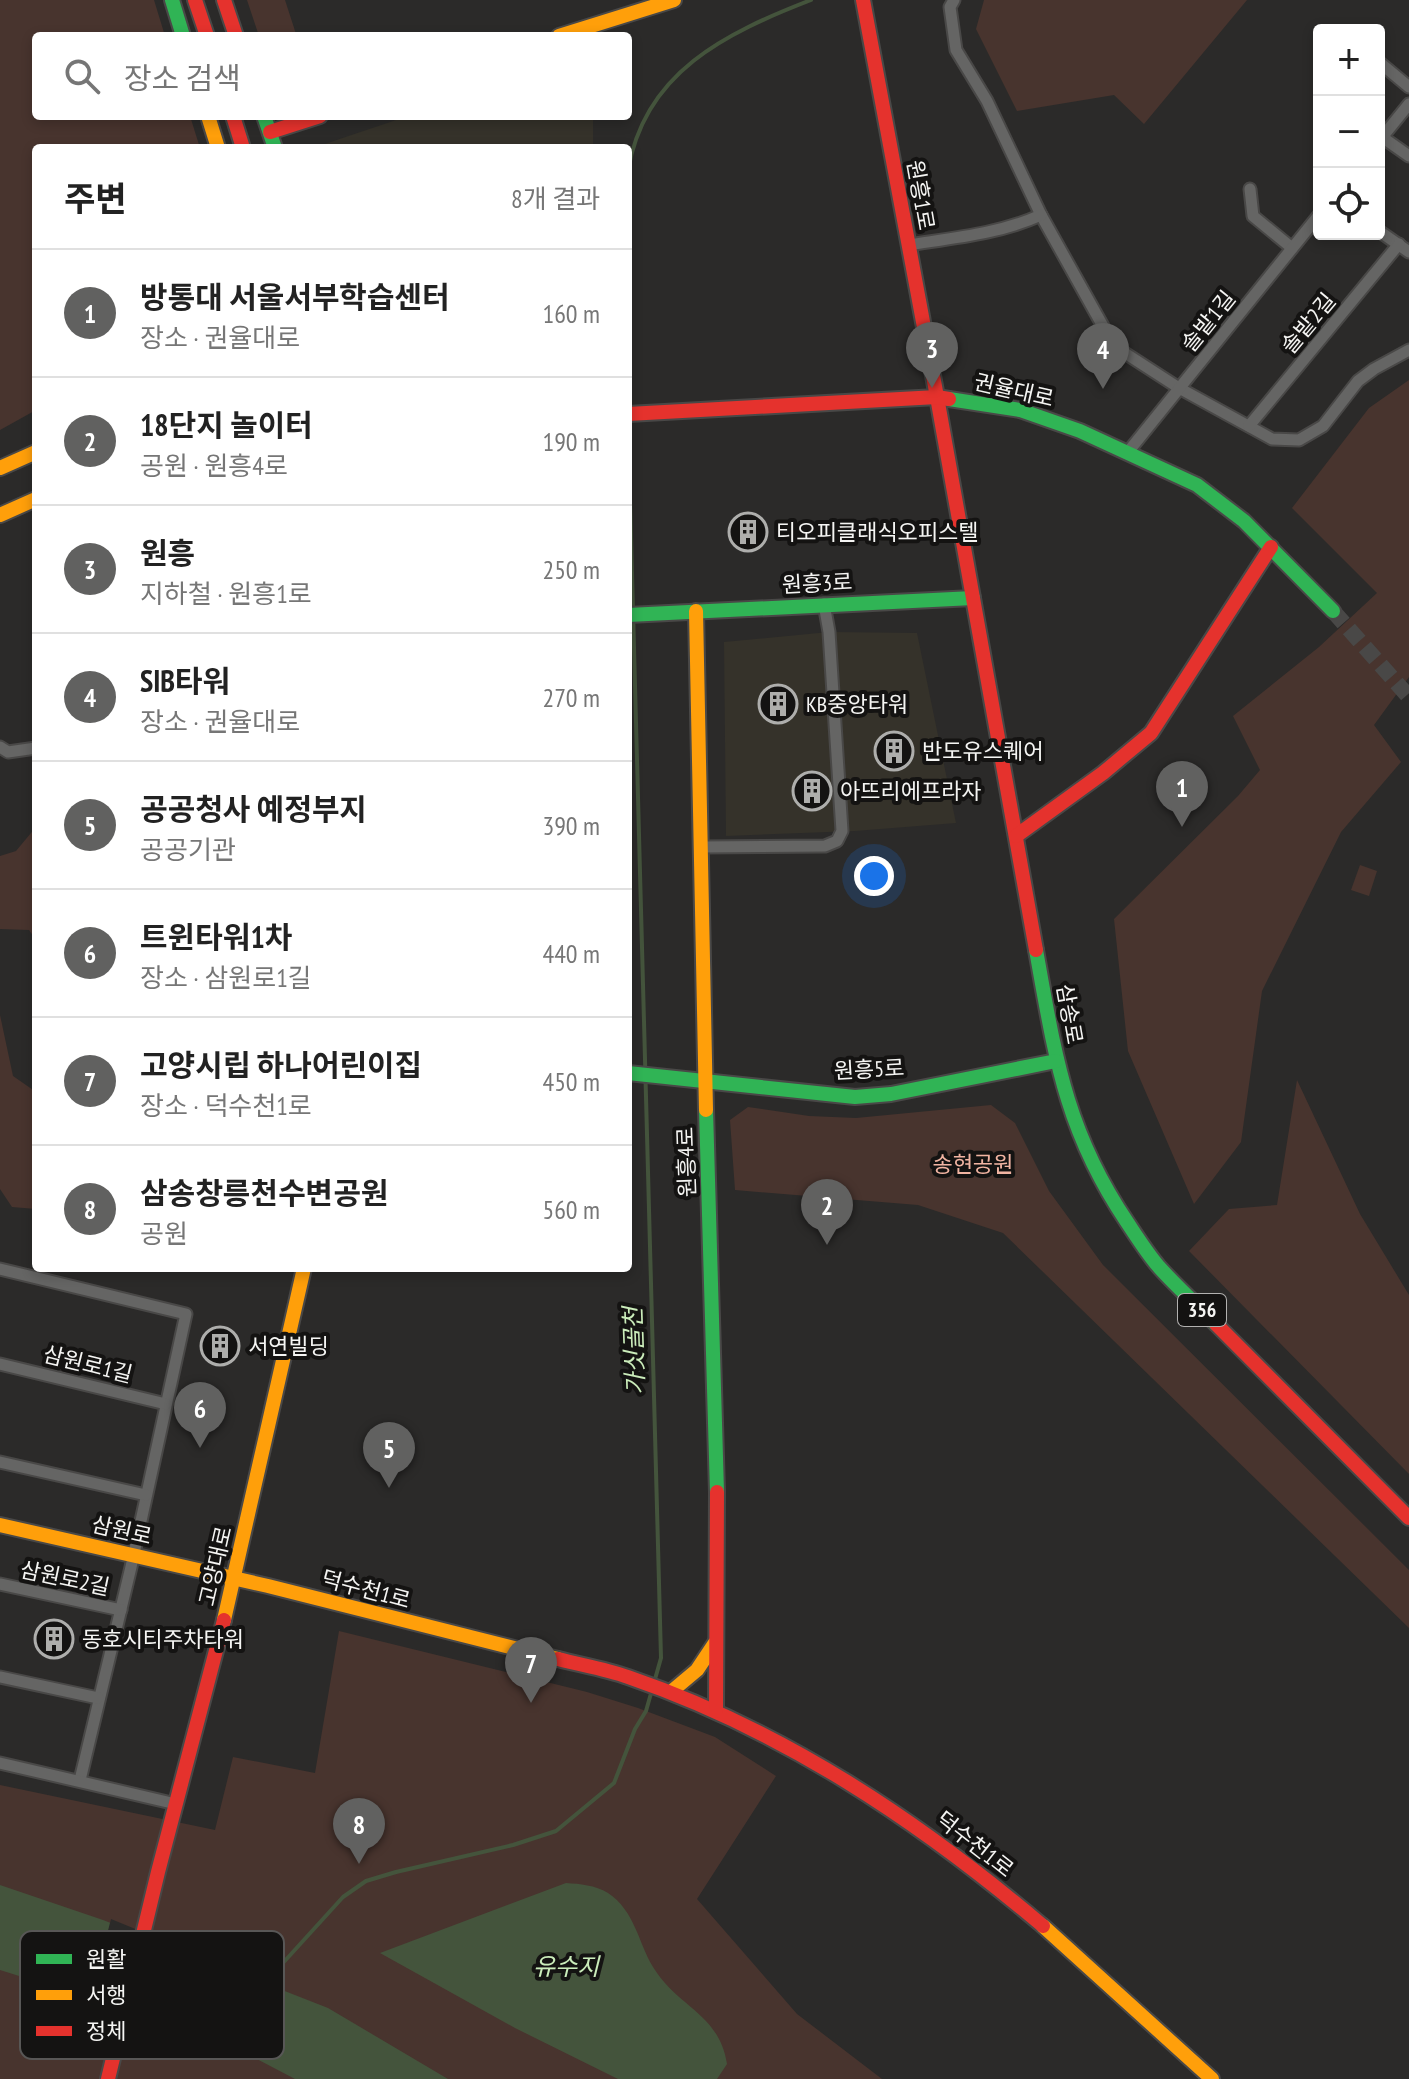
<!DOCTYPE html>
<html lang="ko">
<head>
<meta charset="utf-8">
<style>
	body { margin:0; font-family:"PT Sans Narrow","Noto Sans KR",sans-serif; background:#f2f2f2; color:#222 }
	.controls { position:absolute; right:24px; top:24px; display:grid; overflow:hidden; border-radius:8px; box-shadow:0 4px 12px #0003 }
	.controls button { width:72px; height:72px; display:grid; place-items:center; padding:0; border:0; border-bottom:2px solid #e0e0e0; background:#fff; color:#222; font:40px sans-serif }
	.you { position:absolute; left:874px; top:876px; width:28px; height:28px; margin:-20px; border:6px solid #fff; border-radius:50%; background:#1a73e8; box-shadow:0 0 0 12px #1a73e833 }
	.badge { display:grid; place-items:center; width:52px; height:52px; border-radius:50%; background:#616160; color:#fff; font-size:26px; font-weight:700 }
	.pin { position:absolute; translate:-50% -66px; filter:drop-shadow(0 2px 4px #0008) }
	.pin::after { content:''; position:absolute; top:42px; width:28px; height:24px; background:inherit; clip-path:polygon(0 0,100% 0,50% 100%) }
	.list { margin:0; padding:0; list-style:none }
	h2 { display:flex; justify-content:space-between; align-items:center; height:104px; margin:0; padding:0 32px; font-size:34px }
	h2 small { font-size:26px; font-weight:400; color:#767676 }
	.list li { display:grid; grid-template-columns:52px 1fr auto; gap:24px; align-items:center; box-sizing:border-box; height:128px; padding:0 32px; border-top:2px solid #e0e0e0 }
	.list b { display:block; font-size:30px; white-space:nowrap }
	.list p { margin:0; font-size:26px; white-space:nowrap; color:#767676 }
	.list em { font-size:26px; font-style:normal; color:#767676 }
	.icon { flex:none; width:44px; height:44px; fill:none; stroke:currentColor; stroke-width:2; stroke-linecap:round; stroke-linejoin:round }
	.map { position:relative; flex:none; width:1409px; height:2079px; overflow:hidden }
	.search { position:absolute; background:#fff; box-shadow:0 4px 12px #0003; left:32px; top:32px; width:600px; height:88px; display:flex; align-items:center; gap:20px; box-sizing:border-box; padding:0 28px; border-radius:8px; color:#767676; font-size:30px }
	.panel { position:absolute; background:#fff; box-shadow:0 4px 12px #0003; left:32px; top:144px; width:600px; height:1128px; border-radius:8px }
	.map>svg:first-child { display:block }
	.built { fill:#35322a }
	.green { fill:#48342e }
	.water { fill:#44543c }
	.pier { fill:#2b2a29 }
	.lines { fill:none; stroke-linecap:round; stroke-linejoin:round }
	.stream { stroke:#44543c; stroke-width:4 }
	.primary-tunnel { stroke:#494847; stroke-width:16; stroke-dasharray:16 8; stroke-linecap:butt }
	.street-casing { stroke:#494847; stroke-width:15 }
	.fast-casing { stroke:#494847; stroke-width:18 }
	.slow-casing { stroke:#494847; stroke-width:18 }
	.jam-casing { stroke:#494847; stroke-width:18 }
	.street { stroke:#656564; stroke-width:11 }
	.fast { stroke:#30b455; stroke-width:14 }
	.slow { stroke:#ff9f0a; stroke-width:14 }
	.jam { stroke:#e5322d; stroke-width:14 }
	.labels { text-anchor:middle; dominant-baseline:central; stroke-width:8; stroke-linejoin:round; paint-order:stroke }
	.shield { fill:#141312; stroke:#b2b1b0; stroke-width:2 }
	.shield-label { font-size:20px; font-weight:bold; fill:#f5f5f3 }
	.street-label { font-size:22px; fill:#f5f5f3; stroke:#141312 }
	.poi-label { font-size:22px; fill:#f5f5f3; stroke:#141312; text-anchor:start }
	.park-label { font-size:22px; fill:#f1b4a2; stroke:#141312 }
	.water-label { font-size:24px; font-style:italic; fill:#cbedbb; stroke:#141312 }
	.key { fill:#141312; stroke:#585756; stroke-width:2 }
	.key-label { font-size:22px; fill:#f5f5f3 }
</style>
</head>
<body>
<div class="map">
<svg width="1409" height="2079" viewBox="0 0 1409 2079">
	<rect width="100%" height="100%" fill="#2b2a29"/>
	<g class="built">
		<polygon points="408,116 593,116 593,148 313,148"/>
		<polygon points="829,632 917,633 956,823 855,831 726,836 724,642"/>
	</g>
	<g class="green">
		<polygon points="0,0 154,0 165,36 36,36 36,116 190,116 200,148 36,148 36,410 0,430"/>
		<polygon points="247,0 285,0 296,34 259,36"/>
		<polygon points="984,0 1247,0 1144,124 1114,95 1017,111 976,29"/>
		<polygon points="1409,380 1409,677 1374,725 1401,762 1341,832 1262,991 1241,1142 1194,1204 1128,1051 1114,919 1238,796 1260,770 1233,716 1319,647 1377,593 1292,508 1369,408"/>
		<polygon points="36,827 36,940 29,930 0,929 0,856 16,851"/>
		<polygon points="1360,865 1377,871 1369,896 1351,890"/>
		<polygon points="0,1015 13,1076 36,1092 36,1209 12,1207 0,1189"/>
		<polygon points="1297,1080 1360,1214 1409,1295 1409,1474 1189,1251 1229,1209 1277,1205"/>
		<polygon points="991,1105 1015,1123 1049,1191 1103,1265 1409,1570 1409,1628 1003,1233 918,1205 735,1190 730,1120 748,1107 809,1116 856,1118"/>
		<polygon points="339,1631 587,1692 638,1708 715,1737 776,1776 697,1899 797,2014 882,2079 0,2079 0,1785 215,1830 233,1757 315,1773"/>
	</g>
	<g class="water">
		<path d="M566,1883C580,1884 595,1885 608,1893C635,1911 638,1942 653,1967C678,2008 719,2013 727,2064L717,2079H618L515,2028L380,1953Z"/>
		<polygon points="0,1885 103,1920 328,2008 448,2079 295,2079 217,2038 0,1970"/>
	</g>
	<polygon class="pier" points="111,1919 189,1951 171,2028 90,2000"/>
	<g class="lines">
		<g class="stream">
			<path d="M628,171C644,72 726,33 811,0"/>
			<polyline points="262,1986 343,1897 366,1881 396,1872 513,1845 556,1831 614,1783 635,1729 646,1711 661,1658 628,423"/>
		</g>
		<polyline class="primary-tunnel" points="1333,611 1409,697"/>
		<g class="street-casing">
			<g id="street">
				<polyline points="954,0 950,7 956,50 987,101 1041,215 1114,346 1179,388 1272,439 1299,440 1323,426 1358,381 1374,369 1409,350"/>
				<polyline points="1379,62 1409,87"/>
				<polyline points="1382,137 1409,156"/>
				<polyline points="1379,141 1409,104"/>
				<polyline points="1250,189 1253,216 1292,248"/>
				<polyline points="1379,231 1409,252"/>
				<path d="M908,245C953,238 999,234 1041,215"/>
				<polyline points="1249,426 1399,244"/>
				<polyline points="1128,452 1319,215"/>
				<polyline points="0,747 8,752 36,748"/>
				<polyline points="700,847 825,846 837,841 842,831 829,632 824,604"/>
				<polyline points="0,1269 186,1314 131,1567 80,1780"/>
				<polyline points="0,1364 166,1404"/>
				<polyline points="0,1462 146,1495"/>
				<polyline points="0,1584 121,1610"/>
				<polyline points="0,1677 98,1698"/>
				<polyline points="0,1763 176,1804"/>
			</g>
		</g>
		<g class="fast-casing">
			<g id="fast">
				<polyline points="172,0 183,36"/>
				<polyline points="264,116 275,148"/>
				<polyline points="949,399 1020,410 1080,431 1197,485 1244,521 1333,611"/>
				<polyline points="628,615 973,598"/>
				<path d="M1036,950C1055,1055 1065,1130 1127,1222C1137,1237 1147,1253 1159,1267C1177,1287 1197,1305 1216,1324"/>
				<polyline points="628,1073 855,1097 891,1094 1056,1061"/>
				<polyline points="706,1110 717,1492"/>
			</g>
		</g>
		<g class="slow-casing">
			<g id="slow">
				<polyline points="559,36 674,0"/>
				<polyline points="208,116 218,148"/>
				<polyline points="0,468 36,452"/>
				<polyline points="0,515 36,499"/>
				<polyline points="696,611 706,1110"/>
				<polyline points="0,1525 268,1586 558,1659"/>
				<polyline points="224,1620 304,1268"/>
				<polyline points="672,1691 697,1670 715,1643"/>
				<polyline points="1043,1926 1212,2079"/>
			</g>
		</g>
		<g class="jam-casing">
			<g id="jam">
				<polyline points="195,0 207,36"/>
				<polyline points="224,0 236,36"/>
				<polyline points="863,0 937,397"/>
				<polyline points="233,116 243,148"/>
				<polyline points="270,132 320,116"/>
				<polyline points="937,397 1036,950"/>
				<polyline points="628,414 937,397 949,399"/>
				<polyline points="1016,836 1103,773 1151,733 1271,547"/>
				<polyline points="1216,1324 1409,1518"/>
				<path d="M558,1659C581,1665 606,1669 628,1677C783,1730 919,1821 1043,1926"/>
				<polyline points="716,1711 717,1492"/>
				<polyline points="108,2079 158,1872 224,1620"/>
			</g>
		</g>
		<use href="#street" class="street"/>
		<use href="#fast" class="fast"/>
		<use href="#slow" class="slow"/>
		<use href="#jam" class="jam"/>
	</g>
	<defs>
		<g id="building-ring" transform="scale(2)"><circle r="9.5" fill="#141312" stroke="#aeaeac" stroke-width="1.5"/><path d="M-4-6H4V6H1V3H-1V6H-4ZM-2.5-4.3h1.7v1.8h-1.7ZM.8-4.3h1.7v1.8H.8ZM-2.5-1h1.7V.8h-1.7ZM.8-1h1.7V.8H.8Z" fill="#aeaeac"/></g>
	</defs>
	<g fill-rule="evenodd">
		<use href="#building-ring" x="748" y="532"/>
		<use href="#building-ring" x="778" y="704"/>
		<use href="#building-ring" x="894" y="751"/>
		<use href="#building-ring" x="812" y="791"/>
		<use href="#building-ring" x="220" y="1346"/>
		<use href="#building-ring" x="54" y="1639"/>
	</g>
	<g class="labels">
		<rect class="shield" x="1178" y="1294" width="48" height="32" rx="6"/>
		<g class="shield-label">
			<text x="1202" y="1310">356</text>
		</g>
		<g class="street-label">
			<text transform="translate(921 195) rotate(80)">원흥1로</text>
			<text transform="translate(1208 321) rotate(-51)">솔밭1길</text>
			<text transform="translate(1308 323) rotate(-50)">솔밭2길</text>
			<text transform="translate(1014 390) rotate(13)">권율대로</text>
			<text transform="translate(817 583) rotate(-3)">원흥3로</text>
			<text transform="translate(1070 1014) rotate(80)">삼송로</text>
			<text transform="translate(869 1069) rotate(-3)">원흥5로</text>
			<text transform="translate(686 1162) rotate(-92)">원흥4로</text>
			<text transform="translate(88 1364) rotate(14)">삼원로1길</text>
			<text transform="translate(122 1530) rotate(13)">삼원로</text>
			<text transform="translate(215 1566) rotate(-77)">고양대로</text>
			<text transform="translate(65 1578) rotate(12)">삼원로2길</text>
			<text transform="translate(366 1589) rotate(15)">덕수천1로</text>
			<text transform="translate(975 1844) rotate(38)">덕수천1로</text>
		</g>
		<g class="poi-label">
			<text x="776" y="532">티오피클래식오피스텔</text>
			<text x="806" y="704">KB중앙타워</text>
			<text x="922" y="751">반도유스퀘어</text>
			<text x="840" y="791">아뜨리에프라자</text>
			<text x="248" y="1346">서연빌딩</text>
			<text x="82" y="1639">동호시티주차타워</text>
		</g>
		<g class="park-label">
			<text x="973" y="1164">송현공원</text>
		</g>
		<g class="water-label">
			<text transform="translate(634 1351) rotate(-92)">가싯골천</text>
			<text x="566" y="1966">유수지</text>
		</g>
	</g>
	<rect x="20" y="1931" width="264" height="128" rx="12" class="key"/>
	<rect x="36" y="1954" width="36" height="10" fill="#30b455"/>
	<rect x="36" y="1990" width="36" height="10" fill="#ff9f0a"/>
	<rect x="36" y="2026" width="36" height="10" fill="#e5322d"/>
	<g class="key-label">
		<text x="86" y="1967">원활</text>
		<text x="86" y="2003">서행</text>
		<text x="86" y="2039">정체</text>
	</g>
</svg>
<div class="controls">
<button>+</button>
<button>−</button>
<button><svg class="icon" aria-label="locate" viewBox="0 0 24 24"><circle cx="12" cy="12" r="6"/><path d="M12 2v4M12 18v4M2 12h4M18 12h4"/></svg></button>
</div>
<div class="you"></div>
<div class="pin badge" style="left:1182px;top:827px">1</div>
<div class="pin badge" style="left:827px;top:1245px">2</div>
<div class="pin badge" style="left:932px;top:388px">3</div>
<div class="pin badge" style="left:1103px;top:389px">4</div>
<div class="pin badge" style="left:389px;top:1488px">5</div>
<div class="pin badge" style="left:200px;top:1448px">6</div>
<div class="pin badge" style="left:531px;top:1703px">7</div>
<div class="pin badge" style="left:359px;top:1864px">8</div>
<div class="search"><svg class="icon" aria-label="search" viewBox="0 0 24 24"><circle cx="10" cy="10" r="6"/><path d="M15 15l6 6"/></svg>장소 검색</div>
<section class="panel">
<h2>주변<small>8개 결과</small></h2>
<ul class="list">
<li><span class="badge">1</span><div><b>방통대 서울서부학습센터</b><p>장소 · 권율대로</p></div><em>160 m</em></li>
<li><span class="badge">2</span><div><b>18단지 놀이터</b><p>공원 · 원흥4로</p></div><em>190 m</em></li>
<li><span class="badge">3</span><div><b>원흥</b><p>지하철 · 원흥1로</p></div><em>250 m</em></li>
<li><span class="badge">4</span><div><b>SIB타워</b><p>장소 · 권율대로</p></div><em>270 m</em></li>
<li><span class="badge">5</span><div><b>공공청사 예정부지</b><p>공공기관</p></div><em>390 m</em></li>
<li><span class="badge">6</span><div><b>트윈타워1차</b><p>장소 · 삼원로1길</p></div><em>440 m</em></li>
<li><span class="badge">7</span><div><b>고양시립 하나어린이집</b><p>장소 · 덕수천1로</p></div><em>450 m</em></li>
<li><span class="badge">8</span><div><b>삼송창릉천수변공원</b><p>공원</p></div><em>560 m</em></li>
</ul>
</section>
</div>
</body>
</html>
